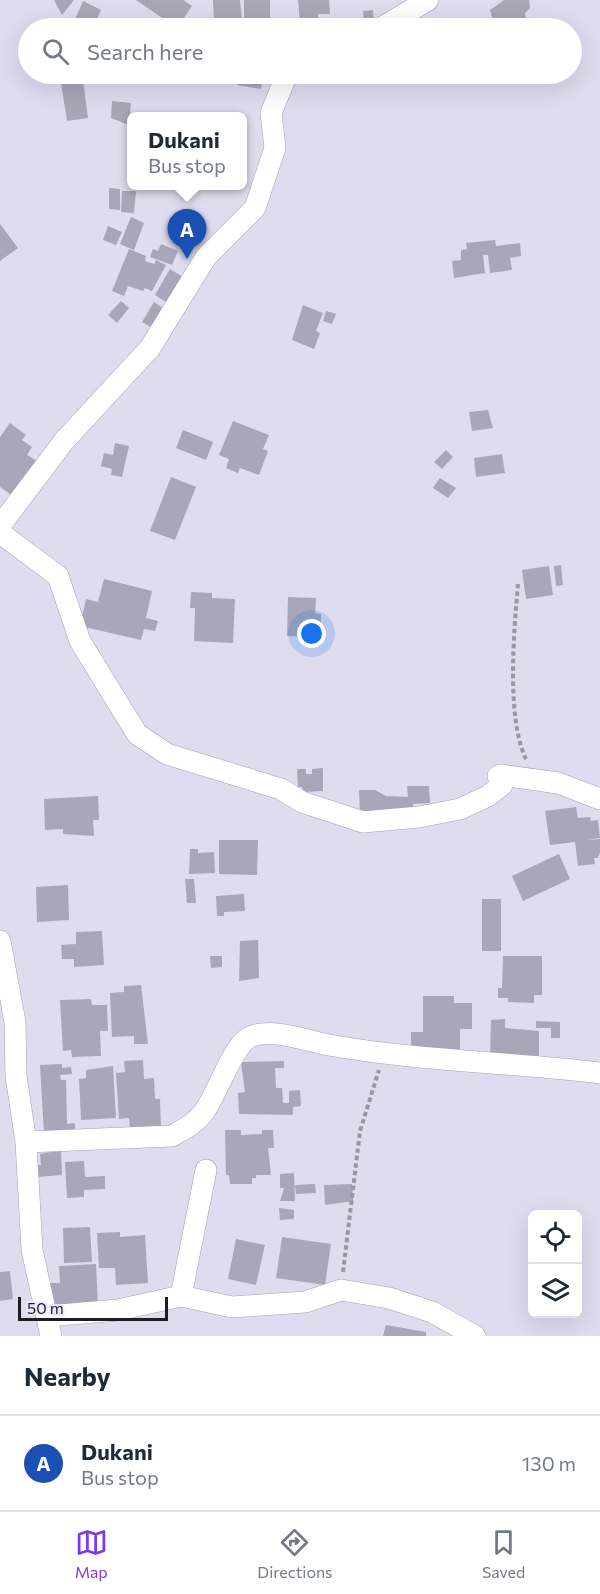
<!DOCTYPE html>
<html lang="en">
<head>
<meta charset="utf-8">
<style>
	body { margin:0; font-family:Commissioner,sans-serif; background:#f2f2f3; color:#1f2937 }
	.controls { position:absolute; right:18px; bottom:18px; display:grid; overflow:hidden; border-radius:9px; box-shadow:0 6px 24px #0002 }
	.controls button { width:54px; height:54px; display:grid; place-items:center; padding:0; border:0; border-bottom:2px solid #e0e1e3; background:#fff; color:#1f2937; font:30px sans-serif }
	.scale { position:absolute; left:18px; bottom:15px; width:150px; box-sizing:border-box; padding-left:6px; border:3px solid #1d1c23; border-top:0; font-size:16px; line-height:21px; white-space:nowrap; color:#1d1c23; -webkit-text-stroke:4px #ece9fd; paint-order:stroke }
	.you { position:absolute; left:312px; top:634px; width:21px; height:21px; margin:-15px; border:4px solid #fff; border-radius:50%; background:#1a73e8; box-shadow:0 0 0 9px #1a73e833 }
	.badge { display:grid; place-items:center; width:39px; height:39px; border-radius:50%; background:#7c3aed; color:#fff; font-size:20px; font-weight:700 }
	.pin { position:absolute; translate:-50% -50px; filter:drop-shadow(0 2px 3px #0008) }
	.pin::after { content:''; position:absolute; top:32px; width:21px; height:18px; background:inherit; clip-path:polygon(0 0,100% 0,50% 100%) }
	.popup { position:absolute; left:127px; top:112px; width:120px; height:78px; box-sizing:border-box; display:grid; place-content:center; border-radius:9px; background:#fff; filter:drop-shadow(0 2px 4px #0005); font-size:20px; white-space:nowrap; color:#747a83 }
	.popup b { font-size:22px; color:#1f2937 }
	.popup::after { content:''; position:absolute; left:50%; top:100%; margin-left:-12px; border:12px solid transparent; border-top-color:#fff }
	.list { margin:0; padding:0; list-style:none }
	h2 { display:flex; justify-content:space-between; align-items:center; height:78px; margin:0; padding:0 24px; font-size:26px }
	h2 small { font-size:20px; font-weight:400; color:#747a83 }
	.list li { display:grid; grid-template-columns:39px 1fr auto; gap:18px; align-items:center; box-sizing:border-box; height:96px; padding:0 24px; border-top:2px solid #e0e1e3 }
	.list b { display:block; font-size:22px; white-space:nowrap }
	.list p { margin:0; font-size:20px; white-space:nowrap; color:#747a83 }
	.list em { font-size:20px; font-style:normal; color:#747a83 }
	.icon { flex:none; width:33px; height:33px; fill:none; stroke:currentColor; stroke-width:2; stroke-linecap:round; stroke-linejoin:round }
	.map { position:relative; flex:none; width:600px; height:1336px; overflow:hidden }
	.search { position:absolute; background:#fff; box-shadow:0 6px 24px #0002; left:18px; right:18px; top:18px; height:66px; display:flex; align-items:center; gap:15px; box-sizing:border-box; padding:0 21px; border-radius:33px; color:#747a83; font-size:22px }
	.sheet { height:174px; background:#fff }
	nav { display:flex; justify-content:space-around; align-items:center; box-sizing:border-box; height:84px; border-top:2px solid #e0e1e3; background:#fff; font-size:16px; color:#747a83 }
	nav a { display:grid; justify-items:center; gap:3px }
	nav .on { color:#7c3aed }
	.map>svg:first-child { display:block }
	.building { fill:#a9a6b9 }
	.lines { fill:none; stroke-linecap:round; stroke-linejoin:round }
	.minor-casing { stroke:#a3a0b3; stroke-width:22 }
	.path { stroke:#9896a5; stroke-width:4; stroke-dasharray:4.5 3; stroke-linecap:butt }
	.minor { stroke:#fff; stroke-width:21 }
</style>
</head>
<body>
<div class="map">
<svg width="600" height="1336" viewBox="0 0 600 1336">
	<rect width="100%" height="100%" fill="#dfdcf0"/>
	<g class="building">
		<polygon points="54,0 74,0 62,15"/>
		<polygon points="136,0 183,0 192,6 177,28"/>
		<polygon points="213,0 240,0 242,21 214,23"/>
		<rect x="244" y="0" width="26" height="20"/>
		<polygon points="298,0 329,0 330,14 318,14 318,24 300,25"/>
		<polygon points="504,0 529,0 530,8 525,13 527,27 495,28 490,10"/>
		<polygon points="83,1 101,10 95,23 87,19 83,28 75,28 72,27"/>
		<polygon points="373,10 374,23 364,24 363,11"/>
		<polygon points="159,74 183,74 183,81 160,82"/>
		<polygon points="239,74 263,78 261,89 237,85"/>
		<polygon points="83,80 88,118 67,121 61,83"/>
		<polygon points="112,101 131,103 129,125 111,118"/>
		<polygon points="109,188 120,189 120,210 109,209"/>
		<polygon points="122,191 136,191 134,213 121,212"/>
		<polygon points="131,217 144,223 134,250 120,244"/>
		<polygon points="0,224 18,248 0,261"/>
		<polygon points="108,226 122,232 116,245 103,240"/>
		<polygon points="495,240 496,246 520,243 521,256 510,258 512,270 490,273 488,255 483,255 485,273 454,278 452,261 461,260 461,250 467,249 466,243"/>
		<polygon points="161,244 178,251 172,265 150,257 153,249 158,251"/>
		<polygon points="129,249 146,256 145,261 154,264 156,260 166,265 152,291 145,288 143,291 128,286 124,296 112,291"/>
		<polygon points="170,269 186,279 171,305 155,295"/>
		<polygon points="121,301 129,308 117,323 108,315"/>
		<polygon points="154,302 166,310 154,329 142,322"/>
		<polygon points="303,305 323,313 316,331 320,333 314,349 292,340"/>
		<polygon points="326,311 336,314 332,324 323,321"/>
		<polygon points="488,410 493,428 472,431 469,412"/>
		<polygon points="233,421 269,435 263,449 268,451 259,475 240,468 238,473 226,468 229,459 219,455"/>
		<polygon points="10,423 26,435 22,440 32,447 27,455 37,461 13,496 0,487 0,437"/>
		<polygon points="183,430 213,442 206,460 176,448"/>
		<polygon points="115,443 129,446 122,477 111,475 112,469 101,466 104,453 113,455"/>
		<polygon points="446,450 453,457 442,469 434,462"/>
		<polygon points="502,454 505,473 476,477 474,458"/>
		<polygon points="171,477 196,487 175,540 150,531"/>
		<polygon points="440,478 456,488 448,498 433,488"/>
		<polygon points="561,565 563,585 556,586 554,566"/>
		<polygon points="549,566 553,595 526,599 522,570"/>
		<polygon points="104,579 152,591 146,618 158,621 155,631 144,629 141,640 80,626 86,599 98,602"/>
		<polygon points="191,592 212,593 212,598 235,599 233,643 194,641 195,608 190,608"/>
		<polygon points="288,597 316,598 315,613 321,614 321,637 287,636"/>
		<polygon points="323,768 323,791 303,792 302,787 298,787 297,769 306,769 306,774 312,774 312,769"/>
		<polygon points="407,786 429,786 430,803 413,804 413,810 360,815 359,790 375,790 386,796 408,797"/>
		<polygon points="98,796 99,820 93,820 94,836 63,834 63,829 45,830 44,799"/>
		<polygon points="576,807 578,818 590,817 591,821 598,820 600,838 587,840 600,839 600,852 598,858 594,858 595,864 578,866 575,842 550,845 545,811"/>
		<polygon points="219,840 258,840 257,875 219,874"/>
		<polygon points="190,849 198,849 198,853 214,852 215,873 189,874"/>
		<polygon points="559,854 570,879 523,901 512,876"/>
		<polygon points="185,879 194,879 196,903 187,903"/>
		<polygon points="68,885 69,920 37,922 36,887"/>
		<polygon points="244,894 245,911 224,912 224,916 217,916 216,896"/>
		<rect x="482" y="899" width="19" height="52"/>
		<polygon points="102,931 104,965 74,967 74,959 62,959 61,945 76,944 76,932"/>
		<polygon points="258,940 259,978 239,981 240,941"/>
		<polygon points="210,956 222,956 222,967 211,968"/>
		<polygon points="503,956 542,956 542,995 534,995 534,1003 508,1002 508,998 498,998 498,988 502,988"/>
		<polygon points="141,985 148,1044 134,1044 134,1036 112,1037 110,993 124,992 124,986"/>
		<polygon points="423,996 454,996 454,1003 472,1003 472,1029 460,1029 460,1049 411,1049 411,1032 423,1032"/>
		<polygon points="91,999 92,1005 107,1005 108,1031 100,1031 101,1056 72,1057 71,1050 63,1051 60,1000"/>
		<polygon points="505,1019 505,1028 539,1031 539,1058 490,1057 491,1020"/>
		<polygon points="536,1021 560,1022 560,1038 551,1038 551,1028 536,1028"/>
		<polygon points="143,1060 144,1079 154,1078 155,1099 160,1099 161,1127 130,1128 129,1118 119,1119 116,1073 125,1072 124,1061"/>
		<polygon points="284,1061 284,1068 275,1068 276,1088 282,1088 283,1103 289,1103 289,1091 300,1090 301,1106 293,1107 293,1115 239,1114 238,1093 245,1092 241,1062"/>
		<polygon points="62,1064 62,1068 71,1067 72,1074 60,1075 61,1080 66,1080 67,1124 75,1123 75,1132 44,1133 40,1065"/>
		<polygon points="113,1066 116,1118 81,1120 79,1079 86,1078 86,1070"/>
		<polygon points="225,1130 241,1130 241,1135 262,1134 262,1130 273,1130 274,1148 268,1148 271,1175 256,1175 256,1178 252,1178 252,1184 230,1184 229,1175 226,1175"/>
		<polygon points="61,1150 62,1175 37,1177 36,1165 41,1165 40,1154"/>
		<polygon points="84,1161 85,1177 105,1176 105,1189 84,1190 84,1197 67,1198 65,1162"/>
		<polygon points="294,1173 295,1201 280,1201 284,1188 280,1188 280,1174"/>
		<polygon points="315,1184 316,1193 296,1194 295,1185"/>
		<polygon points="352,1184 353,1201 325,1205 324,1185"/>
		<polygon points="279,1208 294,1210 294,1219 280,1220"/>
		<polygon points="90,1227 92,1262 64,1263 63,1228"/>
		<polygon points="120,1232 120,1237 145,1235 148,1283 116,1285 115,1268 99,1268 97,1233"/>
		<polygon points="282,1237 331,1244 325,1285 276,1278"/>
		<polygon points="236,1239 265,1245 256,1285 228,1279"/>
		<polygon points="96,1264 98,1305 51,1308 50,1283 60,1283 59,1266"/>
		<polygon points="10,1271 13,1299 0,1301 0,1272"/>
		<polygon points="386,1325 426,1332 426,1336 383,1336"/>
	</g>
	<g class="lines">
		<g class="minor-casing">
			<g id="minor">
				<polyline points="381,28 428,0"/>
				<polyline points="0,526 64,441 150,348 206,257 255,208 275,148 271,113 287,74"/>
				<polyline points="0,533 58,576 80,641 137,734 167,754 281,789 302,802 363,822 419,817 460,809 488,796 502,785 498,776 501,775 558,783 600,799"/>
				<polyline points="0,941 15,1022 16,1076 26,1142 32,1250 51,1336"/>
				<path d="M26,1142L172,1136C184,1129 196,1123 204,1112C217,1094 232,1048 248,1038C269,1026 307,1041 329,1045C418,1061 510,1062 600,1073"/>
				<polyline points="181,1296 206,1170"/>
				<polyline points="48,1316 118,1310 181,1296 232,1307 305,1302 341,1290 389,1298 432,1312 475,1336"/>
			</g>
		</g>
		<g class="path">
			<path d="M518,584C514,630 506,718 526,759"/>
			<polyline points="343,1272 360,1131 379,1070"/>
		</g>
		<use href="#minor" class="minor"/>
	</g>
</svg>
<div class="controls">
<button><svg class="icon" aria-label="locate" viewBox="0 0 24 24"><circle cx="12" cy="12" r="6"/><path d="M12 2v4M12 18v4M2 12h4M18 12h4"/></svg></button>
<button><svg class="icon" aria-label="layers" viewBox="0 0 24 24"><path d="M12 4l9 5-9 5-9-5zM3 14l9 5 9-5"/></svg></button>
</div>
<div class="scale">50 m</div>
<div class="you"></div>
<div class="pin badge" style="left:187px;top:259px;background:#1a4fb4">A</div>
<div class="popup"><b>Dukani</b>Bus stop</div>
<div class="search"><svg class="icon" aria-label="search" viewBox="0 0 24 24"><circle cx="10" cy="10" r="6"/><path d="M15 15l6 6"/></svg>Search here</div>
</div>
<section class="sheet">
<h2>Nearby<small></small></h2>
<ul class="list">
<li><span class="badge" style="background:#1a4fb4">A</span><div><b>Dukani</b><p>Bus stop</p></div><em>130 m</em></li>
</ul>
</section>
<nav>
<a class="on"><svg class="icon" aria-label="map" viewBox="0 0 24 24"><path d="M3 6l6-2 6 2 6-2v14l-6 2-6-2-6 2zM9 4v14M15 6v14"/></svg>Map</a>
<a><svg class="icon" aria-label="directions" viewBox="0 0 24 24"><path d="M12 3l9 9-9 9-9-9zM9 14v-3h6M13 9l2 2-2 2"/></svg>Directions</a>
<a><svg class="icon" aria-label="saved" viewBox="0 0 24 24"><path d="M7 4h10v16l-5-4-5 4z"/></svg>Saved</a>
</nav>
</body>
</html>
